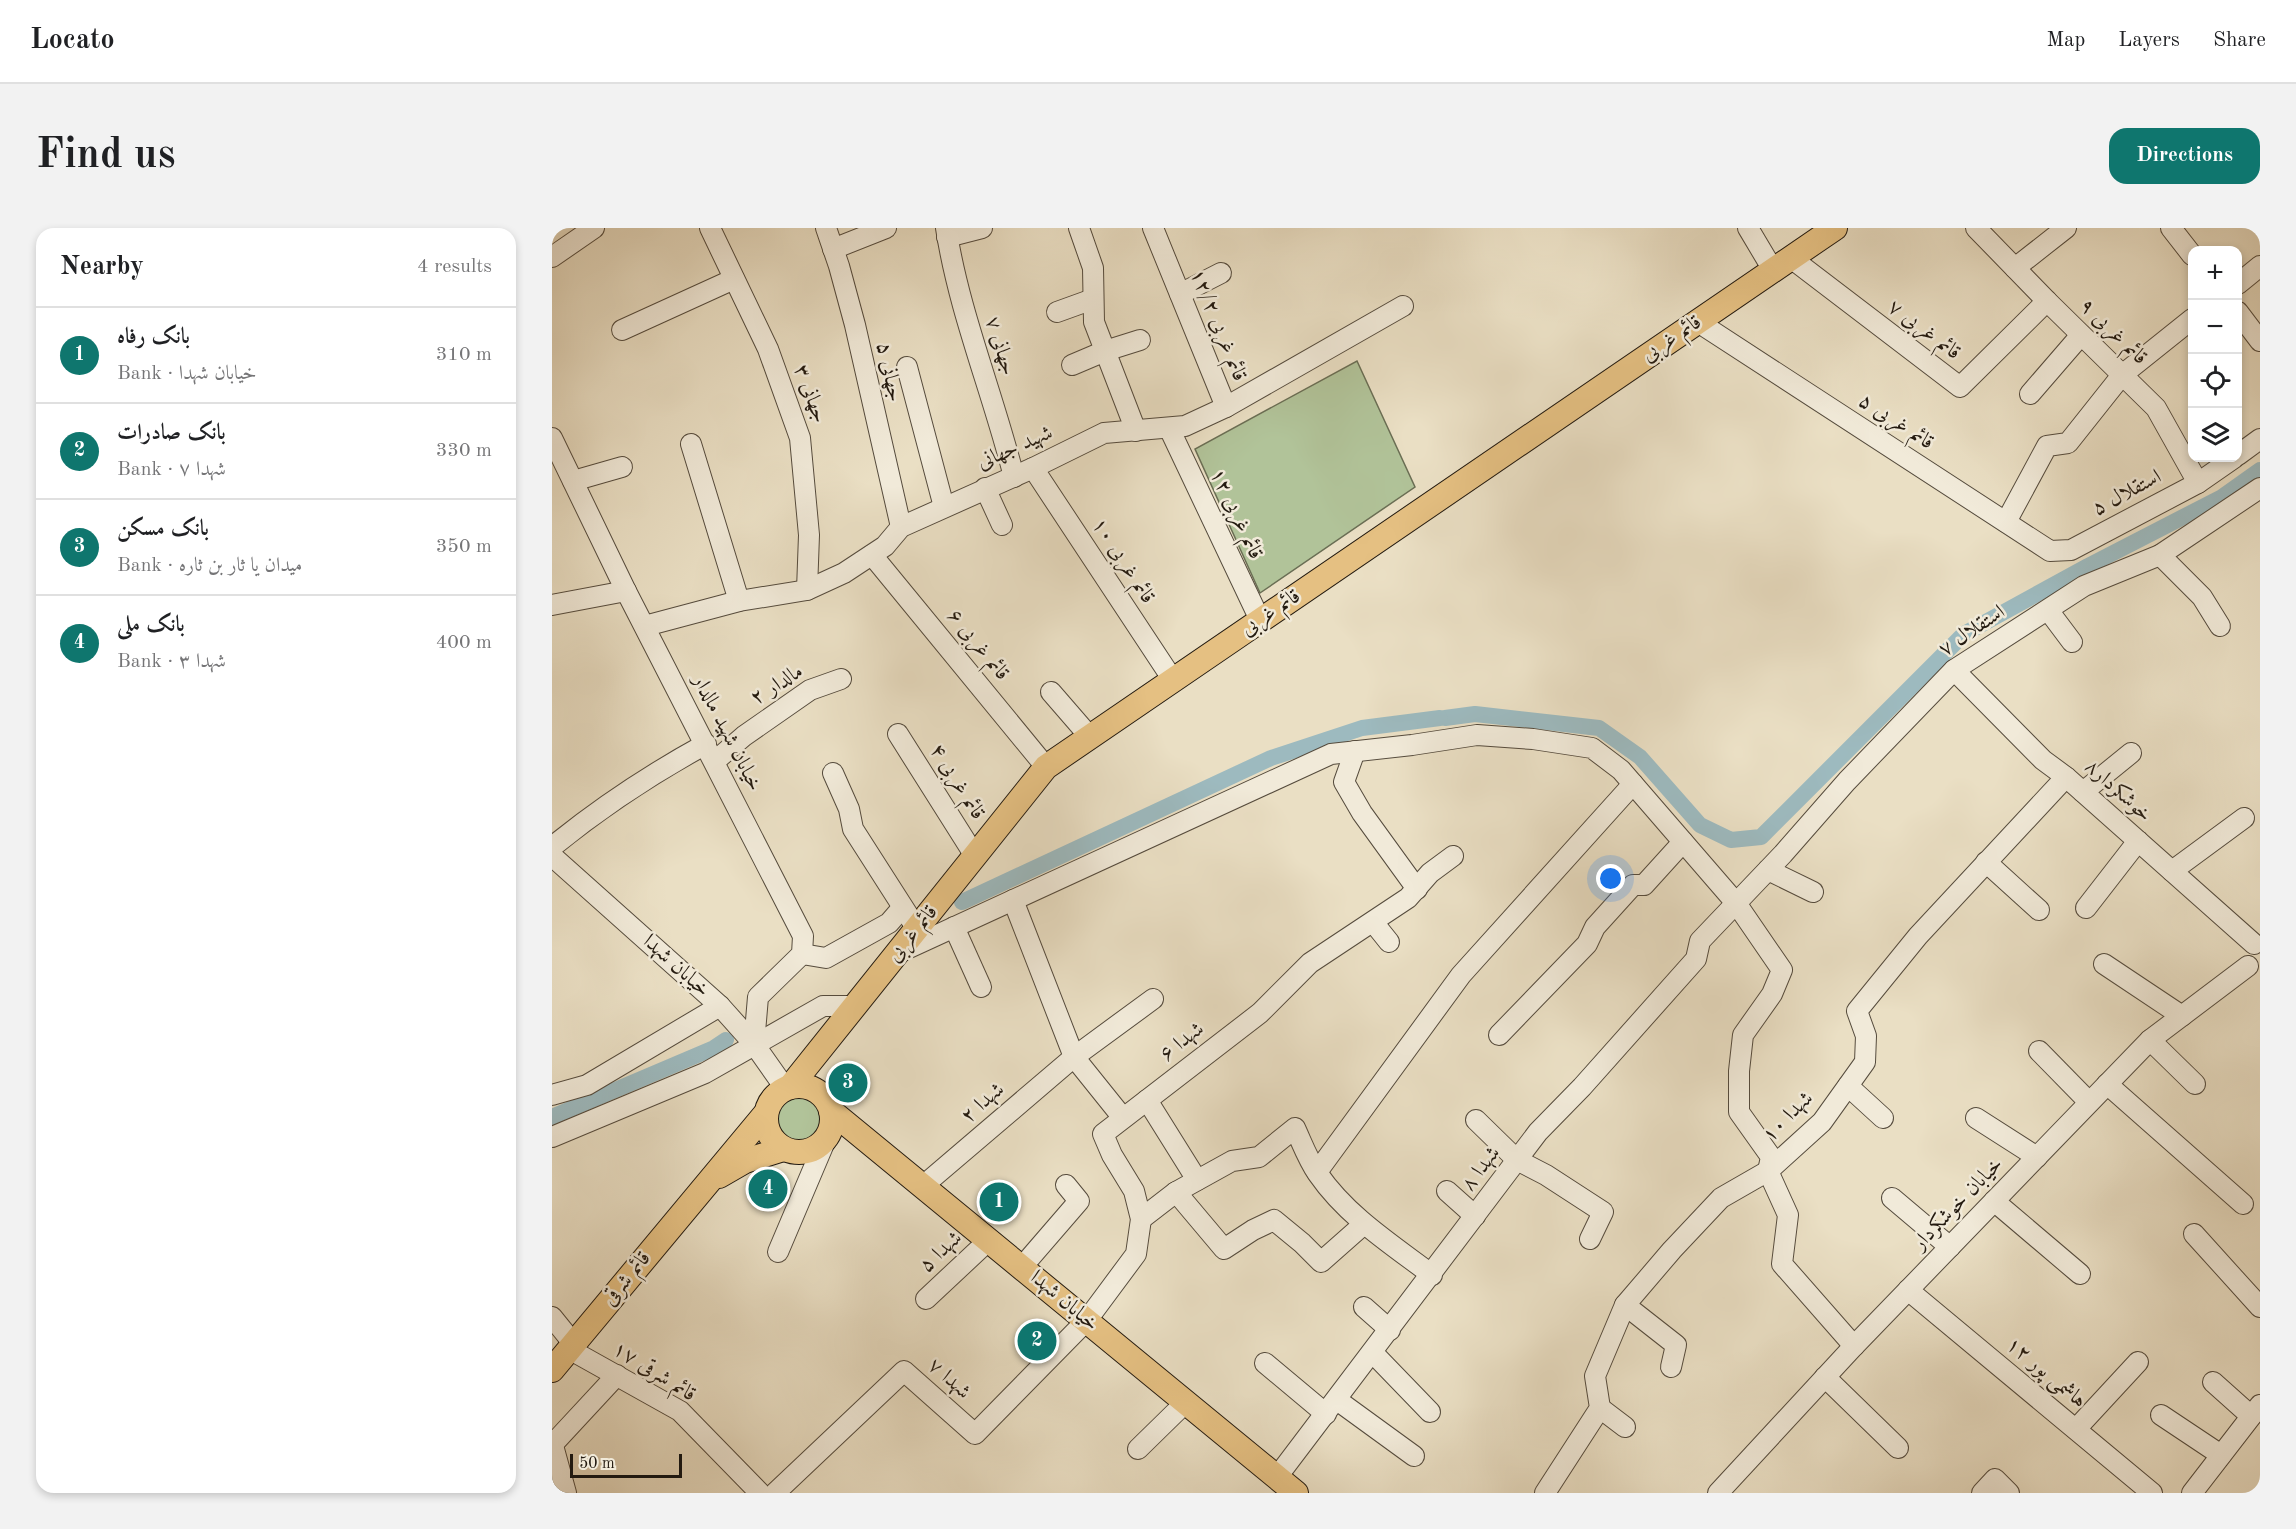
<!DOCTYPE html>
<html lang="en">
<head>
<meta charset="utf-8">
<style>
	body { margin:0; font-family:"Old Standard TT",Amiri,serif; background:#f2f2f2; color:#202124 }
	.controls { position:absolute; right:18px; top:18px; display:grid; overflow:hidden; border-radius:12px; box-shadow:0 3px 9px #0003 }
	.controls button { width:54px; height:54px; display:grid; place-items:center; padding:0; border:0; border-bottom:2px solid #e0e0e0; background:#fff; color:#202124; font:30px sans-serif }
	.scale { position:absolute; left:18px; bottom:15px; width:112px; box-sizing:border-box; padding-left:6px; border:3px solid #231a10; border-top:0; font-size:16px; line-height:21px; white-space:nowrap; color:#231a10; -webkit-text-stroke:4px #f1ead9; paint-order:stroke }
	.you { position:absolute; left:1059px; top:651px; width:21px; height:21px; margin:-15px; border:4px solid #fff; border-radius:50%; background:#1a73e8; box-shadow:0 0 0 9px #1a73e833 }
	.badge { display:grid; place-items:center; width:39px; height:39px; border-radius:50%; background:#0f766e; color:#fff; font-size:20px; font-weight:700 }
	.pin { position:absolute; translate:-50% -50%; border:3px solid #fff; box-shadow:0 2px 6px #0006 }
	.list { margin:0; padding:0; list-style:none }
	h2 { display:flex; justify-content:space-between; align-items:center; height:78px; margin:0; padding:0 24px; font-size:26px }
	h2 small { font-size:20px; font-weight:400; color:#757577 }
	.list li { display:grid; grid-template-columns:39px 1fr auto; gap:18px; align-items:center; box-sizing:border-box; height:96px; padding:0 24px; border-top:2px solid #e0e0e0 }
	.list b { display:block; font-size:22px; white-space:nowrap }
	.list p { margin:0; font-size:20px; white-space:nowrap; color:#757577 }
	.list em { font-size:20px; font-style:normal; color:#757577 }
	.icon { flex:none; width:33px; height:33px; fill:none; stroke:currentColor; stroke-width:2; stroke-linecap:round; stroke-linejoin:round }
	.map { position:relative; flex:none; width:1708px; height:1265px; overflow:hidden; border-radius:18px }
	header { display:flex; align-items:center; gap:36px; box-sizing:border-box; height:84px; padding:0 30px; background:#fff; border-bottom:2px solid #e0e0e0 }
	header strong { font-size:28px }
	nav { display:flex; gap:33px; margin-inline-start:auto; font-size:21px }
	.intro { display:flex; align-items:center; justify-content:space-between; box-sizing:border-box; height:144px; padding:0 36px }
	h1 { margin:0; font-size:42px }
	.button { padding:15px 27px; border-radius:18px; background:#0f766e; color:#fff; font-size:21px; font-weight:700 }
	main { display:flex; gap:36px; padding:0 36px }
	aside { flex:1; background:#fff; border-radius:18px; box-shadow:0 3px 9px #0003 }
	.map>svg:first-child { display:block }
	.green { fill:#b1c399; stroke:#6a6e54; stroke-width:1.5 }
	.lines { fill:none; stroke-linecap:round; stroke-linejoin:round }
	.canal { stroke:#9dbabf; stroke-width:16 }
	.minor-casing { stroke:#554b3d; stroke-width:22 }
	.major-casing { stroke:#231a10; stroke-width:26 }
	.minor { stroke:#f1ead9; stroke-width:20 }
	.major { stroke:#e5c082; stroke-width:24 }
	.labels { text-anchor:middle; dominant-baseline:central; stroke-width:5; stroke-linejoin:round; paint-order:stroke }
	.street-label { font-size:21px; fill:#231a10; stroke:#f1ead9 }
</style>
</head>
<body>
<header>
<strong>Locato</strong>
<nav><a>Map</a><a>Layers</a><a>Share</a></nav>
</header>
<div class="intro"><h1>Find us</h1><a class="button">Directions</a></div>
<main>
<aside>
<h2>Nearby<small>4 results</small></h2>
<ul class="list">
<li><span class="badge">1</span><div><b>بانک رفاه</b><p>Bank · خیابان شهدا</p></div><em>310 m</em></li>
<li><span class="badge">2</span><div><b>بانک صادرات</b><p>Bank · شهدا ۷</p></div><em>330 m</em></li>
<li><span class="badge">3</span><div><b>بانک مسکن</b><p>Bank · میدان یا ثار بن ثاره</p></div><em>350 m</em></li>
<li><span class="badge">4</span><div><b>بانک ملی</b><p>Bank · شهدا ۳</p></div><em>400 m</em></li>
</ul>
</aside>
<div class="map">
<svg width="1708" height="1265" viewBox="0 0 1708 1265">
	<rect width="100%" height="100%" fill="#eadfc4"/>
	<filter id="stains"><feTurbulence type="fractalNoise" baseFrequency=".00333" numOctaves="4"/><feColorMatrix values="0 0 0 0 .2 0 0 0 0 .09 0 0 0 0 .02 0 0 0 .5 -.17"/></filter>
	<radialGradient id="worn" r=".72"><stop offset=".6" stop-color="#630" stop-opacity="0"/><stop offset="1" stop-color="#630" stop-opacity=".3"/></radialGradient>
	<g class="green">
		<polygon points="805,133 863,259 708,365 643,221"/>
		<circle cx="246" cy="892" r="29"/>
	</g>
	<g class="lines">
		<g class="canal">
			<polyline points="893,490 923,486 1047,500 1088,529 1148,597 1179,612 1209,609 1412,406 1536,338 1670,269 1708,242"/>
			<polyline points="410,674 719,530 810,500 888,490"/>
			<polyline points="0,889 162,820 174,812"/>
		</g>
		<g class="minor-casing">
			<g id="minor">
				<polyline points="158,0 216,121 248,210 257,307 255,362"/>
				<polyline points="274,0 287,38 303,97 349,299"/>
				<path d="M394,0C407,85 441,165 462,249"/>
				<polyline points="527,0 541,40 542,94 584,203"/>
				<polyline points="601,0 674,179"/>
				<polyline points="1196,0 1221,42"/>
				<polyline points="1424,0 1495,73 1604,180 1646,255"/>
				<polyline points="1619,0 1640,27"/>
				<polyline points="395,9 430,0"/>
				<polyline points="281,21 334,0"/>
				<polyline points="0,29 42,0"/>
				<polyline points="1239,30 1408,159 1495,73"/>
				<polyline points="1463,40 1514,0"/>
				<polyline points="1686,56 1708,38"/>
				<polyline points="628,66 669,45"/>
				<polyline points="505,84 541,71"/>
				<polyline points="1686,84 1708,113"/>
				<polyline points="1146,94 1498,323 1519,322 1646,255 1682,230"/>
				<polyline points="70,102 182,51"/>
				<polyline points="520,137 553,123 588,112"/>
				<polyline points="355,139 392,279"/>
				<polyline points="1478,166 1529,107"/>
				<polyline points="617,200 708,392"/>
				<polyline points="0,210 74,363 251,708 250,726 206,769 202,816"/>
				<polyline points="139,216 187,373"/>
				<polyline points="1686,227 1708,211"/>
				<polyline points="481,240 621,452"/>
				<polyline points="21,253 70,239"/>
				<polyline points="433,260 450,297"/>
				<polyline points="1454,294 1495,218 1516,215 1570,147 1640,91"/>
				<polyline points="320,327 494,539"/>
				<polyline points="1608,327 1650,369 1668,398"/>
				<polyline points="0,377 74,363"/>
				<polyline points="1496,382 1520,414"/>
				<polyline points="93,398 187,373 255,362 292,345 333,318 349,299 481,240 552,205 633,198 674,179 851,78"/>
				<polyline points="1402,442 1491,532 1514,549 1702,716"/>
				<polyline points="499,464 538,509"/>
				<polyline points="346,506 423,628"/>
				<polyline points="803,523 792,554 810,585 865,661"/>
				<polyline points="163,533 192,508 258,462 289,451"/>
				<polyline points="281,545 297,581 301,601 365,701"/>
				<polyline points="1531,564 1579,525"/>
				<path d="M0,619C49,579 99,546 154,516"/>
				<polyline points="0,628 168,778 202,816 233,860"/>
				<polyline points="1434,634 1487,682"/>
				<polyline points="1216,642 1261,664"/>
				<polyline points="1620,643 1692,590"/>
				<polyline points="461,672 522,829 571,890"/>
				<polyline points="1534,680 1586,613"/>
				<polyline points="821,694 837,714"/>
				<polyline points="402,699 429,759"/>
				<polyline points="346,725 779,526 860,517 925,507 981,511 1040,520 1069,542 1184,675 1230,742 1220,766 1191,807 1187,843 1187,884 1219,929 1216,943 1236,987 1230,1036 1302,1118"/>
				<polyline points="250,726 274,730 337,695 350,680"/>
				<polyline points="1552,736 1630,788"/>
				<polyline points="947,807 1035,716 1043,699 1081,657 1092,657 1131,614"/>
				<polyline points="1598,812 1643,856"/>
				<polyline points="1487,823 1537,874"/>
				<polyline points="1555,856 1691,976"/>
				<polyline points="1296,858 1331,890"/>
				<polyline points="0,867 35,857 168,778"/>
				<polyline points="595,872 645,952"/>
				<polyline points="1424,890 1485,929"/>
				<polyline points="924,892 965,932 994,947 1051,984 1038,1011"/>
				<polyline points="0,909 153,845 271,778 304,778"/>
				<polyline points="765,944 909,747 1081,556"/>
				<polyline points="372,957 522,829 601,771"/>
				<polyline points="895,963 923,988"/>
				<polyline points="624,964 672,1021 701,1002 722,992 750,1015 769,1034 812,996"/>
				<polyline points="1340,970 1398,1019"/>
				<polyline points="1442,973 1528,1046"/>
				<path d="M589,991L624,964L680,933L707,929L743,900C750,915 756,932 766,946C795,988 839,1016 880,1047"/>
				<polyline points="1642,1006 1708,1079"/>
				<polyline points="226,1024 274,911"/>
				<polyline points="470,1039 527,973 514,957"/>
				<polyline points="1356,1062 1600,1265"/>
				<polyline points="374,1071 437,1012"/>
				<polyline points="1073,1077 1124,1117 1119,1139"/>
				<polyline points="812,1079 838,1102"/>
				<polyline points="0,1089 21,1115"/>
				<polyline points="17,1121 128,1183 208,1265"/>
				<polyline points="821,1125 878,1184"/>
				<polyline points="713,1135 774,1186"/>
				<polyline points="1273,1149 1346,1220"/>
				<polyline points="1661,1154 1699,1188"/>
				<polyline points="785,1172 862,1228"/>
				<polyline points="1048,1180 1073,1199"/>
				<polyline points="1609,1187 1669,1227"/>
				<polyline points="1524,1201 1586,1134"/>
				<polyline points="0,1214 14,1265"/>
				<polyline points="1,1216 65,1147"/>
				<polyline points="586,1221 634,1174"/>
				<polyline points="725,1249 986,904 1030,859 1144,731 1148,713 1231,626 1295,553 1402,442 1532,358 1608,327 1708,260"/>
				<polyline points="223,1265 352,1143 423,1206 535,1092 584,1026 589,991 582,963 560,927 551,906 708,785 758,735 856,670 878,645 901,628"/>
				<polyline points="993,1265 1048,1180 1043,1148 1073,1077 1120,1022 1169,970 1216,943 1270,894 1313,834 1314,808 1305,783 1366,708 1514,549"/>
				<polyline points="1166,1265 1302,1118 1598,812 1696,738"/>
				<polyline points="1430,1265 1443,1251 1457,1265"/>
				<polyline points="1640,1265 1708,1177"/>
			</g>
		</g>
		<g class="major-casing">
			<g id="major">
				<circle cx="247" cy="891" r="33"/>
				<polyline points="238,859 494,539 1283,0"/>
				<polyline points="279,883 744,1265"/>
				<polyline points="167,948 193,933 231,921"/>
				<polyline points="0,1142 214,885"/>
			</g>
		</g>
		<use href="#minor" class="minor"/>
		<use href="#major" class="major"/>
	</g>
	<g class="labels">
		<g class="street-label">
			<text transform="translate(666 97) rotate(68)">قائم غربی ۱۲/۲</text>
			<text transform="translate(1372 102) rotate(37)">قائم غربی ۷</text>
			<text transform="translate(1561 104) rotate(44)">قائم غربی ۹</text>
			<text transform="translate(1120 111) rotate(-34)">قائم غربی</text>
			<text transform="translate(448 118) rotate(73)">جهانی ۷</text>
			<text transform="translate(337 144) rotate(78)">جهانی ۵</text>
			<text transform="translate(258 166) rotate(70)">جهانی ۳</text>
			<text transform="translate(1344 194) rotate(33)">قائم غربی ۵</text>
			<text transform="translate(463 220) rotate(-24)">شهید جهانی</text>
			<text transform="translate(1575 265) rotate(-28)">استقلال ۵</text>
			<text transform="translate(684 286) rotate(65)">قائم غربی ۱۲</text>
			<text transform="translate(571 333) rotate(57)">قائم غربی ۱۰</text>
			<text transform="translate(719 385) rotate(-34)">قائم غربی</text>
			<text transform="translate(1420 403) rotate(-34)">استقلال ۷</text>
			<text transform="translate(426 417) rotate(51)">قائم غربی ۶</text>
			<text transform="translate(225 457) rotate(-32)">مالدار ۲</text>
			<text transform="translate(175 505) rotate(63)">خیابان شهید مالدار</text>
			<text transform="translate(405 554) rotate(58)">قائم غربی ۴</text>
			<text transform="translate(1566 563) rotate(42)">خوشکردار۸</text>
			<text transform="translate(361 706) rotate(-51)">قائم غربی</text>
			<text transform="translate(124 738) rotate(42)">خیابان شهدا</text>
			<text transform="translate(630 814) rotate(-38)">شهدا ۶</text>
			<text transform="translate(431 875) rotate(-41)">شهدا ۲</text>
			<text transform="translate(1236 889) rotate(-45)">شهدا ۱۰</text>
			<text transform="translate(929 941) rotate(-53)">شهدا ۸</text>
			<text transform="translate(1406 976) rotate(-46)">خیابان خوشکردار</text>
			<text transform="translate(389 1024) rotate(-43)">شهدا ۵</text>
			<text transform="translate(75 1051) rotate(-51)">قائم شرقی</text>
			<text transform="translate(512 1073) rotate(40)">خیابان شهدا</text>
			<text transform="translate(102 1144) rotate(32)">قائم شرقی ۱۷</text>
			<text transform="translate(1494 1145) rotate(40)">هاشمی پور ۱۲</text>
			<text transform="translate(397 1151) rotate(42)">شهدا ۷</text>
		</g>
	</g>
	<rect width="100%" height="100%" filter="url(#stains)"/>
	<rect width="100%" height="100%" fill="url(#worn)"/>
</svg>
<div class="controls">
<button>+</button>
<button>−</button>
<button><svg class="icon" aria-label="locate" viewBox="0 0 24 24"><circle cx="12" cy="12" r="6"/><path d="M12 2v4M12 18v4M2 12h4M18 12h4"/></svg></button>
<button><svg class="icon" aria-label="layers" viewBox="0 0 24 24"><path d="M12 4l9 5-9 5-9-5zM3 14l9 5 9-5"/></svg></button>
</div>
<div class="scale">50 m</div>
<div class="you"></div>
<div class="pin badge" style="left:447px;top:974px">1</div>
<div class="pin badge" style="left:485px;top:1113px">2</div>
<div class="pin badge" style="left:296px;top:855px">3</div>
<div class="pin badge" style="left:216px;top:961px">4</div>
</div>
</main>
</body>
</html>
